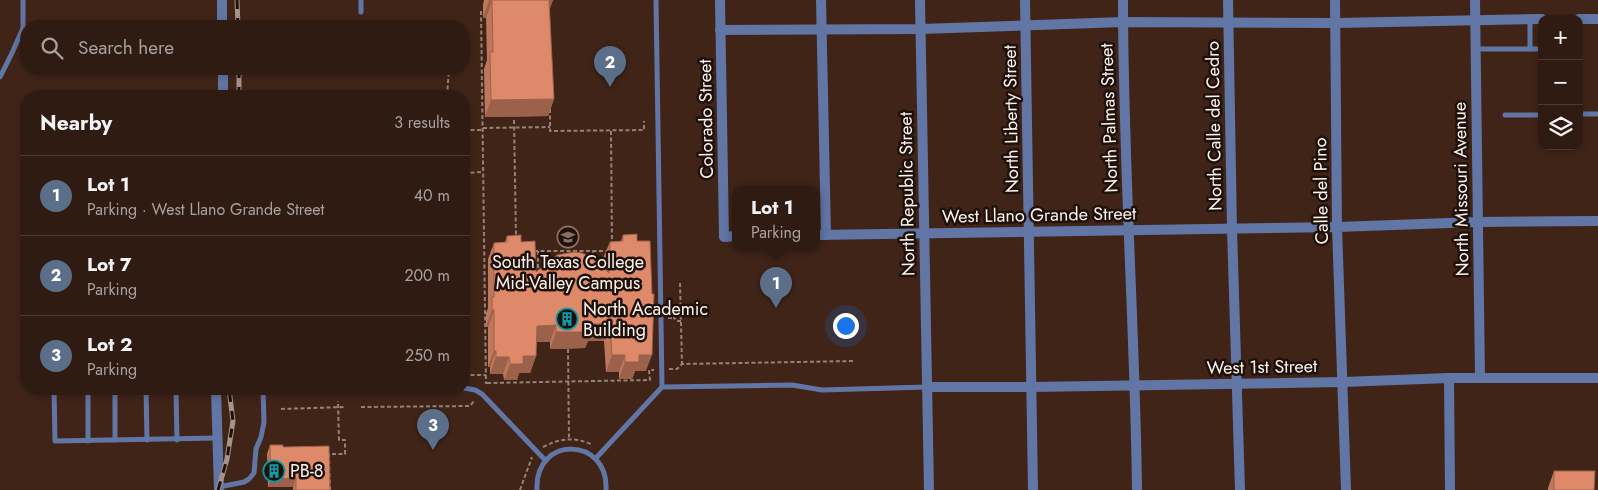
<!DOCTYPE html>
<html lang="en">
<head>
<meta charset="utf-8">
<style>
	body { margin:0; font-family:Jost,sans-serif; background:#38241b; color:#f1f3f6 }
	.controls { position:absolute; right:15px; top:15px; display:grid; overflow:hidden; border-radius:10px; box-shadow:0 2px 8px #0003 }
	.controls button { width:45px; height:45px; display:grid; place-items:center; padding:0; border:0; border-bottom:1px solid #4b3932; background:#301b12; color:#f1f3f6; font:25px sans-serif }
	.you { position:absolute; left:845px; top:325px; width:18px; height:18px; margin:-12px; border:4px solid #fff; border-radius:50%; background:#1a73e8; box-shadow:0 0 0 8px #1a73e833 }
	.badge { display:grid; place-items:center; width:32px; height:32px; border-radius:50%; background:#0b8043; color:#fff; font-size:16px; font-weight:700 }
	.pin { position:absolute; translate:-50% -41px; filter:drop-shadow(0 1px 2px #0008) }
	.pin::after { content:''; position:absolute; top:26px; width:18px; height:15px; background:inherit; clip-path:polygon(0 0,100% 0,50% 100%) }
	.popup { position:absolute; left:732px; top:186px; width:88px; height:65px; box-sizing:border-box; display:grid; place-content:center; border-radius:10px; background:#301b12; filter:drop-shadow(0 1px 4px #0005); font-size:16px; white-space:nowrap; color:#a8a19f }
	.popup b { font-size:19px; color:#f1f3f6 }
	.popup::after { content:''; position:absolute; left:50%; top:100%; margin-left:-10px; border:10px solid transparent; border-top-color:#301b12 }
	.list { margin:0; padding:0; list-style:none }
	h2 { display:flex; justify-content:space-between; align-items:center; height:65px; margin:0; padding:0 20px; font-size:21px }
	h2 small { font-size:16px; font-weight:400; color:#a8a19f }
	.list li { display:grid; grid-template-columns:32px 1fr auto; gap:15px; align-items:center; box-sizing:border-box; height:80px; padding:0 20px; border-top:1px solid #4b3932 }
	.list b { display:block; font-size:19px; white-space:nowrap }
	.list p { margin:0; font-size:16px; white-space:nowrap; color:#a8a19f }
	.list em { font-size:16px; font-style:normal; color:#a8a19f }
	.icon { flex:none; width:28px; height:28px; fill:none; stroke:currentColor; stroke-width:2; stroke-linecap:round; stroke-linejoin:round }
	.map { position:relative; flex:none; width:1598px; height:490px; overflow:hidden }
	.search { position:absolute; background:#301b12; box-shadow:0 2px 8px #0003; left:20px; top:20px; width:450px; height:55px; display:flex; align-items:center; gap:12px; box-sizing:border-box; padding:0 18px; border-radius:20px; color:#a8a19f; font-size:19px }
	.panel { position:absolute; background:#301b12; box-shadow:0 2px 8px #0003; left:20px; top:90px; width:450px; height:305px; border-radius:20px }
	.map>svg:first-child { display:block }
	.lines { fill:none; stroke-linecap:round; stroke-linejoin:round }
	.path { stroke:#968178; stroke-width:2; stroke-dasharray:4 2.5; stroke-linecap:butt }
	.service { stroke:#6176a5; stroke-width:5 }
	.minor { stroke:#6176a5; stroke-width:10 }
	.tertiary { stroke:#6176a5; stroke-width:10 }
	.rail-casing { stroke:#a6938a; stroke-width:5 }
	.rail { stroke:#1e110b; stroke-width:3; stroke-dasharray:9; stroke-linecap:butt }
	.wall { fill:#bf775b }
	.shaded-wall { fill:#9b614a }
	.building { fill:#de8a6a; stroke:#9b614a }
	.labels { text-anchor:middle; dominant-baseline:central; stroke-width:5; stroke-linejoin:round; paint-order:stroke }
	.street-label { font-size:18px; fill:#fef2ed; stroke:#1e110b }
	.poi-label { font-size:18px; fill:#fef2ed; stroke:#1e110b; text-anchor:start }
</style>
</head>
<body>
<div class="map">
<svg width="1598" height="490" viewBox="0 0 1598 490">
	<rect width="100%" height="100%" fill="#402418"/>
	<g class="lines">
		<g class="path">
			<polyline points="481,11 486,384"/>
			<polyline points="447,96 449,69"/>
			<polyline points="550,109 550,131 644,130 644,121"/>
			<polyline points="514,120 516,238"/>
			<polyline points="483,128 550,127"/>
			<polyline points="464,130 483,130"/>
			<polyline points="611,131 612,243"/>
			<polyline points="464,173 483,172"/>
			<polyline points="534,251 607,251"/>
			<polyline points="538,251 538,271"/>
			<polyline points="593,251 593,261"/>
			<polyline points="680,283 682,364"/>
			<polyline points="681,315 676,315 674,318 677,321 681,321"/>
			<polyline points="668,318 674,318"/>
			<polyline points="568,349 569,439"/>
			<polyline points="669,369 677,369 682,364 854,361"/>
			<polyline points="464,375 486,375"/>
			<polyline points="487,383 650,380 649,370 654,370"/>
			<polyline points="361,407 470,406 474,401"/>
			<polyline points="281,409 344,407"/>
			<path d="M543,447C560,438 574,437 591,444"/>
			<polyline points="330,490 329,454 345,454 345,440 339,440 338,401"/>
			<polyline points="520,490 532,457"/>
		</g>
		<g class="service">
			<polyline points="361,0 361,12"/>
			<polyline points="1530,20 1530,49"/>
			<polyline points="1476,49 1542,49"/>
			<polyline points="0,77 12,53 23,28 23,0"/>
			<polyline points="1579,114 1598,114"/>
			<polyline points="1505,115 1542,115"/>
			<polyline points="662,387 792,385 822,390 927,387"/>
			<polyline points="464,388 475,390 482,394 545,460"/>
			<polyline points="54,389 55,441 217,438"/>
			<polyline points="88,389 88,441"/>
			<polyline points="115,389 115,440"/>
			<polyline points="146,389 147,440"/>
			<polyline points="176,389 177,440"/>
			<polyline points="263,391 399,389"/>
			<polyline points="596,458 662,387 656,0"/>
			<polyline points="219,487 244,482 249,479 254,473 256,449 261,437 264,422 263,389"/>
			<path d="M537,490C534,435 609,436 606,490"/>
		</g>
		<g class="minor">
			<polyline points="720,0 724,237 736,236"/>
			<polyline points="821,0 826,235"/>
			<polyline points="1025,0 1033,490"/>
			<path d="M1123,0C1123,163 1135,327 1137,490"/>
			<polyline points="1228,0 1232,229 1240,490"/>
			<polyline points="1335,0 1337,227 1346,490"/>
			<polyline points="1475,0 1480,378"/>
			<polyline points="1579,19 1598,19"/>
			<polyline points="720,30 921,29 1123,22 1336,23 1542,19"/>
			<polyline points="816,235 1337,227 1478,222 1598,221"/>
			<polyline points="1449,378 1450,490"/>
			<polyline points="927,387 1031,387 1343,382 1449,378 1598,378"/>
		</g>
		<g class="tertiary">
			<polyline points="222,0 222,26"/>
			<polyline points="920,0 929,490"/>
			<polyline points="223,69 223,96"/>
			<polyline points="216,389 219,490"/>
		</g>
		<g class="rail-casing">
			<g id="rail">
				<polyline points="237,0 238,26"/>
				<polyline points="239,69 239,96"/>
				<polyline points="218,490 227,459 233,421 229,389"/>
			</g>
		</g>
		<use href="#rail" class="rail"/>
	</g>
	<g class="wall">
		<polygon points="484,0 553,0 549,9 554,99 548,116 485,117 484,69 487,60 486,18 483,18 483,5"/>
		<polygon points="623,235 637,241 646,371 635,371 632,379 619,379 619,372 606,372 604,341 588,341 585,348 550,349 550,342 536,342 536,356 530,373 519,373 517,380 504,380 503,374 490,374 490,367 488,367 488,327 486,327 486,313 488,308 488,259 494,243 505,242 507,236 521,242 536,272 603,268 603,258 610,242 621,241"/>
		<polygon points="270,445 283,447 330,490 293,490 293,487 268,487 267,454"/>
		<polygon points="1554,471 1594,490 1548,490 1548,488"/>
	</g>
	<g class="shaded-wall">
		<polygon points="549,0 553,0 547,17"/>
		<polygon points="489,1 492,1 486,18 483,18"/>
		<polygon points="554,99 548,116 485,117 491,100"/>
		<polygon points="492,310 494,310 488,327 486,327"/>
		<polygon points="591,324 610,324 604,341 588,341 585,348 550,349 556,332"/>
		<polygon points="556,325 550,342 531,342 537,326"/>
		<polygon points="494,351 496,351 490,367 488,367"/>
		<polygon points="612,355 625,355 619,372 606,372"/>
		<polygon points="639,355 652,355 646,371 635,371 632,379 619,379 625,362"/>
		<polygon points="523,356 536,356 530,373 519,373 517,380 504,380 510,364"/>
		<polygon points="496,357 509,357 503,374 490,374"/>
		<polygon points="296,478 293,487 268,487 271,479"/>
	</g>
	<g class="building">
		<polygon points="489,0 553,0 549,0 554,99 491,100 490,52 493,52 492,1 489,1"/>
		<polygon points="637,234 637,241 650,241 652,294 654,294 652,355 639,355 639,362 625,362 625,355 612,355 610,324 591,324 591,332 556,332 556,325 537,326 536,356 523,356 523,364 510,364 509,357 496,357 496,351 494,351 494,310 492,310 492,297 494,297 494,243 507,242 507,236 521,235 521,242 535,241 536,272 557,255 574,252 582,253 593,258 609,273 610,242 623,241 623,235"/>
		<polygon points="270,445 283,445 283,447 329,446 330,490 296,490 296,478 271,479"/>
		<polygon points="1554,471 1595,471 1594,490 1554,490"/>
	</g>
	<defs>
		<g id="university-ring" transform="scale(1.125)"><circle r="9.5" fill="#1e110b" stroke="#8d6e63" stroke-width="1.5"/><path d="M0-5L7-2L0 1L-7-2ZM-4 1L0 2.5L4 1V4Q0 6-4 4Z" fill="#8d6e63"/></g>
		<g id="building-ring" transform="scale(1.125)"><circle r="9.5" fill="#1e110b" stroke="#0f9aa8" stroke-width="1.5"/><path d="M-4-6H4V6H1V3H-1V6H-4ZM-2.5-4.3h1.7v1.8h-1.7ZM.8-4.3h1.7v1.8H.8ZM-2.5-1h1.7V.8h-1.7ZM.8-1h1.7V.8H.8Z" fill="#0f9aa8"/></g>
	</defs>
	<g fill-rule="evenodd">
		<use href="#university-ring" x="568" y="237"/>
		<use href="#building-ring" x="567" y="319"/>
		<use href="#building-ring" x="274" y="471"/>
	</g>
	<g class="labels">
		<g class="street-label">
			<text transform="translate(1109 118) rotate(-92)">North Palmas Street</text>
			<text transform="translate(706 119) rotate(-91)">Colorado Street</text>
			<text transform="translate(1011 119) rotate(-91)">North Liberty Street</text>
			<text transform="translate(1214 126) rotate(-91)">North Calle del Cedro</text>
			<text transform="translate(1461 189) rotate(-91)">North Missouri Avenue</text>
			<text transform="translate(1321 191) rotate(-91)">Calle del Pino</text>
			<text transform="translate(907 194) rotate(-91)">North Republic Street</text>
			<text transform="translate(1039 215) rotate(-1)">West Llano Grande Street</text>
			<text transform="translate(1262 367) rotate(-1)">West 1st Street</text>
		</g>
		<g class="poi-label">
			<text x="568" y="262" text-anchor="middle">South Texas College<tspan x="568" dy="21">Mid-Valley Campus</tspan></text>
			<text x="583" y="309">North Academic<tspan x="583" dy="21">Building</tspan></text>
			<text x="290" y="471">PB-8</text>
		</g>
	</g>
</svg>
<div class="controls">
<button>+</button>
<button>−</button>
<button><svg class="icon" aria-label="layers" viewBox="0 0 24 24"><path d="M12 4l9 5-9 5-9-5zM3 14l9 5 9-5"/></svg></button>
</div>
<div class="you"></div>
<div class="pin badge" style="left:776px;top:308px;background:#5c6f8a">1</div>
<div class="popup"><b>Lot 1</b>Parking</div>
<div class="pin badge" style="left:610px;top:87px;background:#5c6f8a">2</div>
<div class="pin badge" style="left:433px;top:450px;background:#5c6f8a">3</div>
<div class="search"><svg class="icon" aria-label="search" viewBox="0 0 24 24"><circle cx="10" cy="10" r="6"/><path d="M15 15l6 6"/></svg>Search here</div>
<section class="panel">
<h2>Nearby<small>3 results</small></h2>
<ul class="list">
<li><span class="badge" style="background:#5c6f8a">1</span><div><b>Lot 1</b><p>Parking · West Llano Grande Street</p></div><em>40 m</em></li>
<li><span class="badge" style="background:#5c6f8a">2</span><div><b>Lot 7</b><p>Parking</p></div><em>200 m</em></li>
<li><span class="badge" style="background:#5c6f8a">3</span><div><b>Lot 2</b><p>Parking</p></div><em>250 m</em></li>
</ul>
</section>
</div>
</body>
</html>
